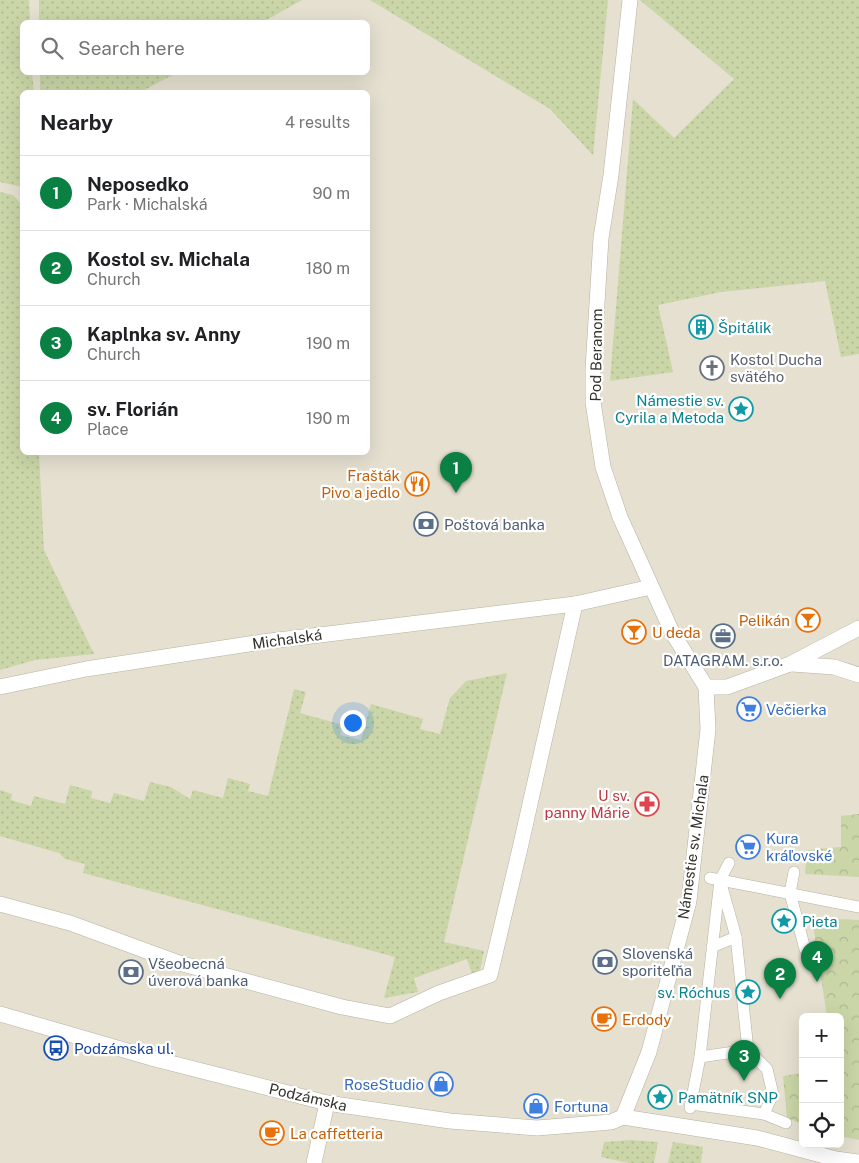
<!DOCTYPE html>
<html lang="en">
<head>
<meta charset="utf-8">
<style>
	body { margin:0; font-family:"Public Sans",sans-serif; background:#f2f2f2; color:#202124 }
	.controls { position:absolute; right:15px; bottom:15px; display:grid; overflow:hidden; border-radius:8px; box-shadow:0 5px 20px #0002 }
	.controls button { width:45px; height:45px; display:grid; place-items:center; padding:0; border:0; border-bottom:1px solid #e0e0e0; background:#fff; color:#202124; font:25px sans-serif }
	.you { position:absolute; left:352px; top:722px; width:18px; height:18px; margin:-12px; border:4px solid #fff; border-radius:50%; background:#1a73e8; box-shadow:0 0 0 8px #1a73e833 }
	.badge { display:grid; place-items:center; width:32px; height:32px; border-radius:50%; background:#0b8043; color:#fff; font-size:16px; font-weight:700 }
	.pin { position:absolute; translate:-50% -41px; filter:drop-shadow(0 1px 2px #0008) }
	.pin::after { content:''; position:absolute; top:26px; width:18px; height:15px; background:inherit; clip-path:polygon(0 0,100% 0,50% 100%) }
	.list { margin:0; padding:0; list-style:none }
	h2 { display:flex; justify-content:space-between; align-items:center; height:65px; margin:0; padding:0 20px; font-size:21px }
	h2 small { font-size:16px; font-weight:400; color:#757577 }
	.list li { display:grid; grid-template-columns:32px 1fr auto; gap:15px; align-items:center; box-sizing:border-box; height:75px; padding:0 20px; border-top:1px solid #e0e0e0 }
	.list b { display:block; font-size:19px; white-space:nowrap }
	.list p { margin:0; font-size:16px; white-space:nowrap; color:#757577 }
	.list em { font-size:16px; font-style:normal; color:#757577 }
	.icon { flex:none; width:28px; height:28px; fill:none; stroke:currentColor; stroke-width:2; stroke-linecap:round; stroke-linejoin:round }
	.map { position:relative; flex:none; width:859px; height:1163px; overflow:hidden }
	.search { position:absolute; background:#fff; box-shadow:0 5px 20px #0002; left:20px; top:20px; width:350px; height:55px; display:flex; align-items:center; gap:12px; box-sizing:border-box; padding:0 18px; border-radius:8px; color:#757577; font-size:19px }
	.panel { position:absolute; background:#fff; box-shadow:0 5px 20px #0002; left:20px; top:90px; width:350px; height:365px; border-radius:8px }
	.map>svg:first-child { display:block }
	.grass { fill:url(#grass-dots) }
	.park { fill:url(#park-crowns) }
	.lines { fill:none; stroke-linecap:round; stroke-linejoin:round }
	.pedestrian-casing { stroke:#b6b1a1; stroke-width:12 }
	.minor-casing { stroke:#b6b1a1; stroke-width:16 }
	.pedestrian { stroke:#fff; stroke-width:11 }
	.minor { stroke:#fff; stroke-width:15 }
	.labels { text-anchor:middle; dominant-baseline:central; stroke-width:4.5; stroke-linejoin:round; paint-order:stroke }
	.culture-label { font-size:15px; fill:#0d838f; stroke:#fff; text-anchor:start }
	.street-label { font-size:15px; fill:#34322c; stroke:#fff }
	.worship-label { font-size:15px; fill:#5b616d; stroke:#fff; text-anchor:start }
	.food-label { font-size:15px; fill:#c56008; stroke:#fff; text-anchor:start }
	.service-label { font-size:15px; fill:#4e5e75; stroke:#fff; text-anchor:start }
	.shop-label { font-size:15px; fill:#366cbe; stroke:#fff; text-anchor:start }
	.health-label { font-size:15px; fill:#be3a42; stroke:#fff; text-anchor:end }
	.transit-label { font-size:15px; fill:#164399; stroke:#fff; text-anchor:start }
</style>
</head>
<body>
<div class="map">
<svg width="859" height="1163" viewBox="0 0 859 1163">
	<defs>
		<pattern id="grass-dots" width="8" height="8" patternUnits="userSpaceOnUse" patternTransform="scale(1.25)"><rect width="8" height="8" fill="#cad6a7"/><path d="M2 2h.1M6 6h.1" fill="none" stroke="#aeb890" stroke-width="1.8" stroke-linecap="round"/></pattern>
		<pattern id="park-crowns" width="20" height="18" patternUnits="userSpaceOnUse" patternTransform="scale(1.25)"><rect width="20" height="18" fill="#cad6a7"/><path d="M2 6a3 3 0 1 1 6 0M12 15a3 3 0 1 1 6 0" fill="none" stroke="#aeb890"/></pattern>
	</defs>
	<rect width="100%" height="100%" fill="#e5e0d0"/>
	<g class="grass">
		<polygon points="0,0 29,0 30,22 22,22 22,72 32,73 34,92 22,92 22,187 0,182"/>
		<polygon points="39,0 302,0 263,22 39,22"/>
		<polygon points="370,0 608,0 593,155 550,109"/>
		<polygon points="640,0 859,0 859,354 841,357 825,281 721,292 658,305 673,372 610,381 633,99 674,138 734,79"/>
		<polygon points="40,73 40,72 176,73 141,92 40,92"/>
		<polygon points="0,192 13,195 22,205 22,452 39,453 44,550 94,654 35,660 0,670"/>
		<polygon points="507,673 444,942 484,951 480,970 472,974 467,959 414,978 418,992 384,998 395,957 83,873 85,864 65,859 59,853 0,836 0,790 12,794 11,800 31,806 34,796 65,804 70,785 92,791 91,798 110,803 114,793 144,801 150,782 171,787 190,799 193,790 223,798 228,778 250,784 248,791 268,796 294,689 306,692 300,713 343,725 340,735 361,740 371,704 423,719 420,729 440,734 450,698 466,681"/>
		<polygon points="631,1140 658,1142 654,1163 629,1163 601,1157 604,1142"/>
		<polygon points="673,1142 703,1147 701,1163 668,1163"/>
	</g>
	<g class="park">
		<polygon points="859,814 859,877 805,874 807,850 841,847 841,816"/>
		<polygon points="812,918 859,920 859,1140 840,1136 840,1017 827,1017"/>
		<polygon points="803,1073 803,1124 787,1118 783,1076"/>
	</g>
	<g class="lines">
		<g class="pedestrian-casing">
			<g id="pedestrian">
				<polyline points="794,872 790,893 805,949 819,961"/>
				<polyline points="710,878 859,907"/>
				<polyline points="720,880 736,937 748,1050 767,1069 773,1094 764,1114"/>
				<polyline points="712,947 736,937"/>
				<polyline points="700,1057 720,880 729,863"/>
				<polyline points="691,1104 764,1114 786,1123"/>
				<polyline points="690,1108 700,1057 748,1050"/>
			</g>
		</g>
		<g class="minor-casing">
			<g id="minor">
				<polyline points="792,664 834,667 859,675"/>
				<polyline points="0,687 86,669 262,642 575,604 651,587"/>
				<polyline points="706,687 727,687 790,664 859,628"/>
				<polyline points="0,904 70,923 179,963 342,1007 390,1016 439,993 490,975 521,844 575,604"/>
				<polyline points="0,1014 155,1059 327,1103 450,1121 537,1128 611,1122 623,1117"/>
				<polyline points="623,1117 649,1052 689,901 708,729 706,687 672,632 620,517 603,467 593,402 593,369 601,238 611,175 630,0"/>
				<polyline points="623,1117 757,1138 836,1159 859,1162"/>
				<polyline points="314,1163 327,1103"/>
			</g>
		</g>
		<use href="#pedestrian" class="pedestrian"/>
		<use href="#minor" class="minor"/>
	</g>
	<defs>
		<g id="building-ring" transform="scale(1.25)"><circle r="9.5" fill="#fff" stroke="#0f9aa8" stroke-width="1.5"/><path d="M-4-6H4V6H1V3H-1V6H-4ZM-2.5-4.3h1.7v1.8h-1.7ZM.8-4.3h1.7v1.8H.8ZM-2.5-1h1.7V.8h-1.7ZM.8-1h1.7V.8H.8Z" fill="#0f9aa8"/></g>
		<g id="church-ring" transform="scale(1.25)"><circle r="9.5" fill="#fff" stroke="#6b7280" stroke-width="1.5"/><path d="M-1.2-6h2.4v3.5h3.3v2.4h-3.3V6h-2.4V-.1h-3.3v-2.4h3.3Z" fill="#6b7280"/></g>
		<g id="sight-ring" transform="scale(1.25)"><circle r="9.5" fill="#fff" stroke="#0f9aa8" stroke-width="1.5"/><path d="M0-6L1.8-2.2L6-1.7L2.9 1.2L3.7 5.4L0 3.3L-3.7 5.4L-2.9 1.2L-6-1.7L-1.8-2.2Z" fill="#0f9aa8"/></g>
		<g id="restaurant-ring" transform="scale(1.25)"><circle r="9.5" fill="#fff" stroke="#e8710a" stroke-width="1.5"/><path d="M-5-6h1v4h1v-4h1v4h1v-4h1v5L-1.5 .5V6h-2V.5L-5-1ZM5-6V6H3V1.5H1.5Q1.5-4 5-6Z" fill="#e8710a"/></g>
		<g id="bank-ring" transform="scale(1.25)"><circle r="9.5" fill="#fff" stroke="#5c6f8a" stroke-width="1.5"/><path d="M-6-4H6V4H-6ZM0-2.3a2.3 2.3 0 1 0 0 4.6a2.3 2.3 0 1 0 0-4.6Z" fill="#5c6f8a"/></g>
		<g id="bar-ring" transform="scale(1.25)"><circle r="9.5" fill="#fff" stroke="#e8710a" stroke-width="1.5"/><path d="M-6-5H6L.8 .8V4.5H3.5V6h-7V4.5H-.8V.8Z" fill="#e8710a"/></g>
		<g id="office-ring" transform="scale(1.25)"><circle r="9.5" fill="#fff" stroke="#5c6f8a" stroke-width="1.5"/><path d="M-6-3h4V-5.5h4V-3h4V5H-6ZM-1-4.5V-3h2v-1.5ZM-6 0V1H6V0Z" fill="#5c6f8a"/></g>
		<g id="supermarket-ring" transform="scale(1.25)"><circle r="9.5" fill="#fff" stroke="#3f7fe0" stroke-width="1.5"/><path d="M-6-5.5h2.5l.6 2H6L4.5 2H-2.5L-4.4-4H-6ZM-1.5 3.2a1.3 1.3 0 1 0 .1 0ZM3 3.2a1.3 1.3 0 1 0 .1 0Z" fill="#3f7fe0"/></g>
		<g id="pharmacy-ring" transform="scale(1.25)"><circle r="9.5" fill="#fff" stroke="#e0444e" stroke-width="1.5"/><path d="M-2-6h4v4h4v4h-4v4h-4v-4h-4v-4h4Z" fill="#e0444e"/></g>
		<g id="cafe-ring" transform="scale(1.25)"><circle r="9.5" fill="#fff" stroke="#e8710a" stroke-width="1.5"/><path d="M-5.5-4.5H6V0H3Q3 3.5 0 3.5H-2.5Q-5.5 3.5-5.5 0ZM3-3.2v2h1.7v-2ZM-6 4.5H4V6H-6Z" fill="#e8710a"/></g>
		<g id="bus-ring" transform="scale(1.25)"><circle r="9.5" fill="#fff" stroke="#1a4fb4" stroke-width="1.5"/><path d="M-5-6H5V4H4V6H2V4H-2V6H-4V4H-5ZM-3.5-4V0h7V-4ZM-3.5 1.2v1.5H-2V1.2ZM2 1.2v1.5H3.5V1.2Z" fill="#1a4fb4"/></g>
		<g id="shop-ring" transform="scale(1.25)"><circle r="9.5" fill="#fff" stroke="#3f7fe0" stroke-width="1.5"/><path d="M-5-2.5h2.3a2.7 3.5 0 0 1 5.4 0H5L5.5 6h-11ZM-1.5-2.5h3a1.5 2.3 0 0 0-3 0Z" fill="#3f7fe0"/></g>
	</defs>
	<g fill-rule="evenodd">
		<use href="#building-ring" x="701" y="327"/>
		<use href="#church-ring" x="712" y="368"/>
		<use href="#sight-ring" x="741" y="409"/>
		<use href="#restaurant-ring" x="417" y="484"/>
		<use href="#bank-ring" x="426" y="524"/>
		<use href="#bar-ring" x="808" y="620"/>
		<use href="#bar-ring" x="634" y="632"/>
		<use href="#office-ring" x="723" y="636"/>
		<use href="#supermarket-ring" x="749" y="709"/>
		<use href="#pharmacy-ring" x="647" y="804"/>
		<use href="#supermarket-ring" x="748" y="847"/>
		<use href="#sight-ring" x="784" y="921"/>
		<use href="#bank-ring" x="605" y="962"/>
		<use href="#bank-ring" x="131" y="972"/>
		<use href="#sight-ring" x="748" y="992"/>
		<use href="#cafe-ring" x="604" y="1019"/>
		<use href="#bus-ring" x="56" y="1048"/>
		<use href="#shop-ring" x="441" y="1084"/>
		<use href="#sight-ring" x="660" y="1097"/>
		<use href="#shop-ring" x="536" y="1106"/>
		<use href="#cafe-ring" x="272" y="1133"/>
	</g>
	<g class="labels">
		<g class="culture-label">
			<text x="718" y="327">Špitálik</text>
			<text x="724" y="400" text-anchor="end">Námestie sv.<tspan x="724" dy="17">Cyrila a Metoda</tspan></text>
			<text x="802" y="921">Pieta</text>
			<text x="730" y="992" text-anchor="end">sv. Róchus</text>
			<text x="678" y="1097">Pamätník SNP</text>
		</g>
		<g class="street-label">
			<text transform="translate(596 355) rotate(-89)">Pod Beranom</text>
			<text transform="translate(287 639) rotate(-8)">Michalská</text>
			<text transform="translate(693 847) rotate(-82)">Námestie sv. Michala</text>
			<text transform="translate(308 1097) rotate(13)">Podzámska</text>
		</g>
		<g class="worship-label">
			<text x="730" y="359">Kostol Ducha<tspan x="730" dy="17">svätého</tspan></text>
		</g>
		<g class="food-label">
			<text x="400" y="475" text-anchor="end">Frašták<tspan x="400" dy="17">Pivo a jedlo</tspan></text>
			<text x="790" y="620" text-anchor="end">Pelikán</text>
			<text x="652" y="632">U deda</text>
			<text x="622" y="1019">Erdody</text>
			<text x="290" y="1133">La caffetteria</text>
		</g>
		<g class="service-label">
			<text x="444" y="524">Poštová banka</text>
			<text x="723" y="660" text-anchor="middle">DATAGRAM. s.r.o.</text>
			<text x="622" y="953">Slovenská<tspan x="622" dy="17">sporiteľňa</tspan></text>
			<text x="148" y="963">Všeobecná<tspan x="148" dy="17">úverová banka</tspan></text>
		</g>
		<g class="shop-label">
			<text x="766" y="709">Večierka</text>
			<text x="766" y="838">Kura<tspan x="766" dy="17">kráľovské</tspan></text>
			<text x="424" y="1084" text-anchor="end">RoseStudio</text>
			<text x="554" y="1106">Fortuna</text>
		</g>
		<g class="health-label">
			<text x="630" y="795">U sv.<tspan x="630" dy="17">panny Márie</tspan></text>
		</g>
		<g class="transit-label">
			<text x="74" y="1048">Podzámska ul.</text>
		</g>
	</g>
</svg>
<div class="controls">
<button>+</button>
<button>−</button>
<button><svg class="icon" aria-label="locate" viewBox="0 0 24 24"><circle cx="12" cy="12" r="6"/><path d="M12 2v4M12 18v4M2 12h4M18 12h4"/></svg></button>
</div>
<div class="you"></div>
<div class="pin badge" style="left:456px;top:493px">1</div>
<div class="pin badge" style="left:780px;top:999px">2</div>
<div class="pin badge" style="left:744px;top:1081px">3</div>
<div class="pin badge" style="left:817px;top:982px">4</div>
<div class="search"><svg class="icon" aria-label="search" viewBox="0 0 24 24"><circle cx="10" cy="10" r="6"/><path d="M15 15l6 6"/></svg>Search here</div>
<section class="panel">
<h2>Nearby<small>4 results</small></h2>
<ul class="list">
<li><span class="badge">1</span><div><b>Neposedko</b><p>Park · Michalská</p></div><em>90 m</em></li>
<li><span class="badge">2</span><div><b>Kostol sv. Michala</b><p>Church</p></div><em>180 m</em></li>
<li><span class="badge">3</span><div><b>Kaplnka sv. Anny</b><p>Church</p></div><em>190 m</em></li>
<li><span class="badge">4</span><div><b>sv. Florián</b><p>Place</p></div><em>190 m</em></li>
</ul>
</section>
</div>
</body>
</html>
